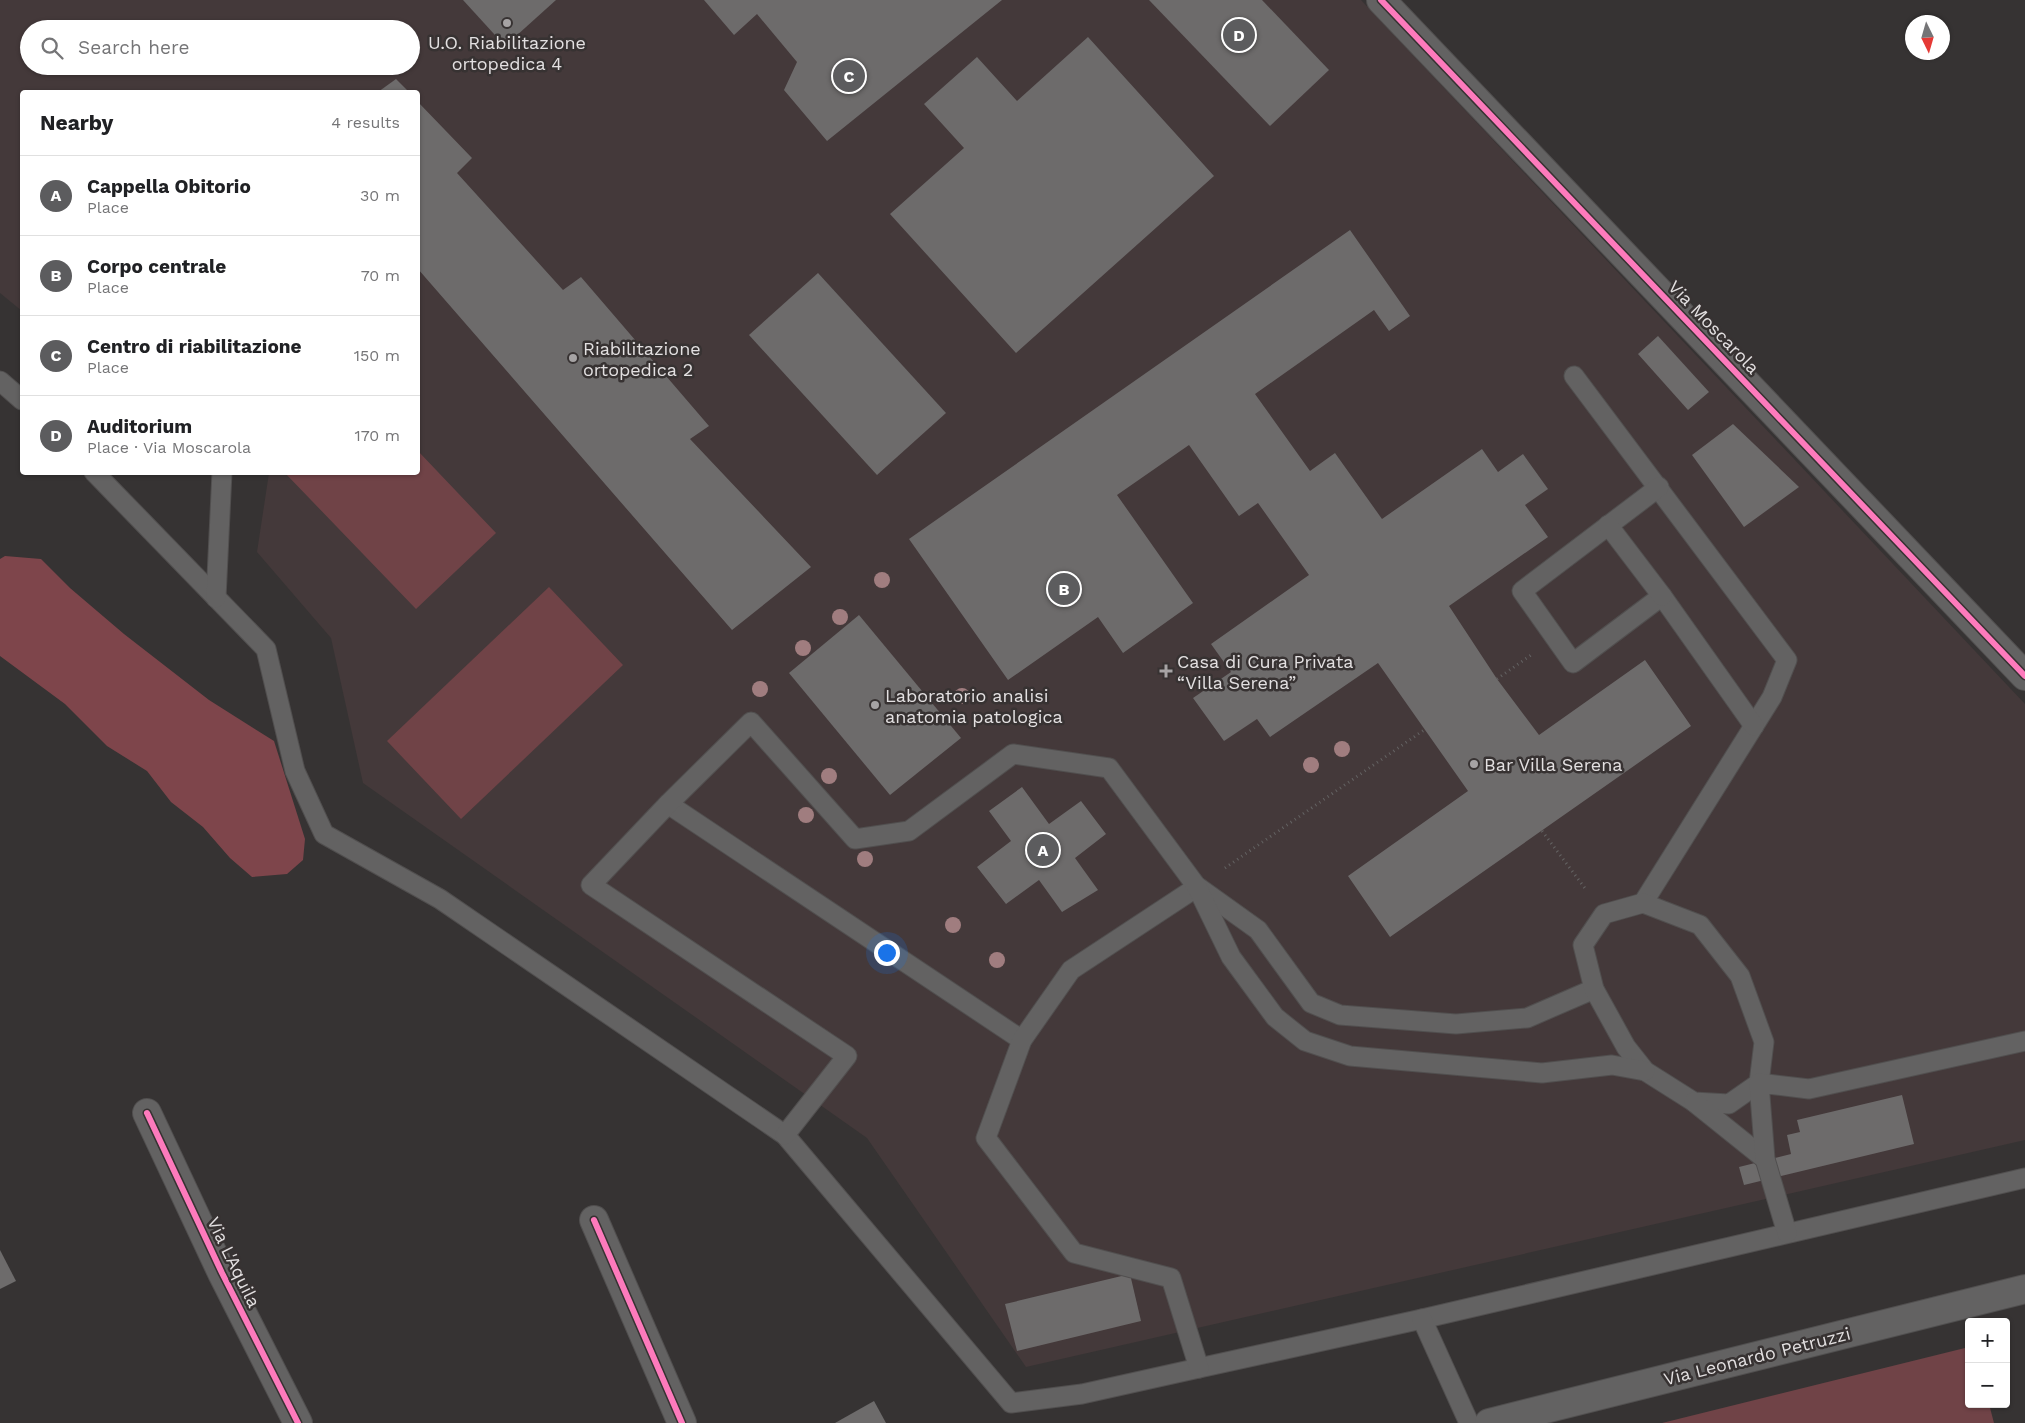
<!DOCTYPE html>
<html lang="en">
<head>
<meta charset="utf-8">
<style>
	body { margin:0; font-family:"Work Sans",sans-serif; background:#f6f6f6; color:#202124 }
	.controls { position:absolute; right:15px; bottom:15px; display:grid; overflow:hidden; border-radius:5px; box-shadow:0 1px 4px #0004 }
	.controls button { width:45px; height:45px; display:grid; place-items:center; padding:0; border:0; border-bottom:1px solid #e0e0e0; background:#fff; color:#202124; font:25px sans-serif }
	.compass { position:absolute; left:1905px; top:15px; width:45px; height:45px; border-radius:50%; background:#fff; box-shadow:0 1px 4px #0004; rotate:175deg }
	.you { position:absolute; left:886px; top:952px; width:18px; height:18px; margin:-12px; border:4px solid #fff; border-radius:50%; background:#1a73e8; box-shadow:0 0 0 8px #1a73e833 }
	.badge { display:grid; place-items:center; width:32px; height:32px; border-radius:50%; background:#5c5c5e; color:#fff; font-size:16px; font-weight:700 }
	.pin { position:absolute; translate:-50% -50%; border:2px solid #fff; box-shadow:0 1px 5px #0006 }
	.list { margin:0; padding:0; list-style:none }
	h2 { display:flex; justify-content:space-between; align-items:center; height:65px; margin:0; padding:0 20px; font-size:21px }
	h2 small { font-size:16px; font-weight:400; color:#757577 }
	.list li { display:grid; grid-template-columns:32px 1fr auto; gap:15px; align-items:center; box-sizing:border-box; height:80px; padding:0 20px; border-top:1px solid #e0e0e0 }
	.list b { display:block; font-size:19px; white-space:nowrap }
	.list p { margin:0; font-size:16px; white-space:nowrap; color:#757577 }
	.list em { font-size:16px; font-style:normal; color:#757577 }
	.icon { flex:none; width:28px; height:28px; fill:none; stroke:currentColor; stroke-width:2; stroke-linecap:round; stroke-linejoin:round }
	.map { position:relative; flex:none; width:2025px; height:1423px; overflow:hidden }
	.search { position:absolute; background:#fff; box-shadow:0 1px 4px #0004; left:20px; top:20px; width:400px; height:55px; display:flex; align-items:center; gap:12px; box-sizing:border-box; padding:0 18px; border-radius:28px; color:#757577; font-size:19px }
	.panel { position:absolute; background:#fff; box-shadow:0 1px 4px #0004; left:20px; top:90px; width:400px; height:385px; border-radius:5px }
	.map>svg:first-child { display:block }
	.built { fill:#44393a; fill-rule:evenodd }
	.green { fill:#704347 }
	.forest { fill:#7e454b }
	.building { fill:#6d6b6b }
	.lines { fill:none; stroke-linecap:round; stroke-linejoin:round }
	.service-casing { stroke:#514f4f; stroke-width:21 }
	.minor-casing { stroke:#514f4f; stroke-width:30 }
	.secondary-casing { stroke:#514f4f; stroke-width:30 }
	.path { stroke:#646363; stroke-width:3; stroke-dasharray:1 4; stroke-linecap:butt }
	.service { stroke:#636262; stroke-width:19 }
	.minor { stroke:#636262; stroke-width:28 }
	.secondary { stroke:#636262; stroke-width:28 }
	.cycleway-casing { stroke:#373232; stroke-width:9 }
	.cycleway { stroke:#fd7abc; stroke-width:6 }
	.tree { fill:#a07d7f }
	.poi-dot { fill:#a6a3a4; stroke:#373232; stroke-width:2 }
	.labels { text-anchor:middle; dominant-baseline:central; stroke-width:5; stroke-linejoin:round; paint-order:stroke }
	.poi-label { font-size:18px; fill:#e3e0e1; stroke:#373232; text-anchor:start }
	.street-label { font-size:18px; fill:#e3e0e1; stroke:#373232 }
</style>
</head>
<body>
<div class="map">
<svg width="2025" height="1423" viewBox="0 0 2025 1423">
	<rect width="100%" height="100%" fill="#363333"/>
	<path class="built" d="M0,0H1361L2025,704V1140L1026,1367L867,1138L363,783L331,638L257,552L269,473L418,472V92H22V311L0,293ZM29,29H411V66H29Z"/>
	<g class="green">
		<polygon points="418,451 496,533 416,609 285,473 418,472"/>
		<polygon points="549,587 623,665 461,819 387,741"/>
		<polygon points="1969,1347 1969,1404 1989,1404 1994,1423 1662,1423"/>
	</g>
	<polygon class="forest" points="5,556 41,559 70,588 124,634 209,700 274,741 305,839 303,860 287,874 252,877 230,858 203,827 171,802 147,771 107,746 65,704 0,656 0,559"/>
	<g class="building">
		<polygon points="463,0 556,0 505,46"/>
		<polygon points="704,0 1002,0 827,141 784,90 797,62 757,14 734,35"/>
		<polygon points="1149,0 1262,0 1329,70 1270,126"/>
		<polygon points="1088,37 1214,176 1016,353 890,214 964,148 924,104 977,57 1017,101"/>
		<polygon points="396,79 409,92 378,92"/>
		<polygon points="418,102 472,158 457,173 563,290 581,277 709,426 690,439 811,567 732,630 418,269"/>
		<polygon points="1350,230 1410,316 1389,331 1374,310 1255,394 1310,471 1335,453 1382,519 1482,449 1498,472 1523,454 1548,489 1525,505 1548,537 1449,606 1497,679 1539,735 1645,660 1691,726 1390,937 1348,876 1468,791 1378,663 1270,737 1257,719 1224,741 1193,698 1231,672 1211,644 1309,575 1258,503 1239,516 1189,445 1117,495 1193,603 1123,653 1098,617 1008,680 909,539"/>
		<polygon points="818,273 946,413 877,475 749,335"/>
		<polygon points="1658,336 1709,392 1688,410 1638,354"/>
		<polygon points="1733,424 1799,487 1744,527 1692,455"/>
		<polygon points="859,615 961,738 890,795 789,673"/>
		<polygon points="1022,787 1049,824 1081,801 1106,834 1075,858 1098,890 1062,912 1039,880 1006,904 977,867 1011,841 989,811"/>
		<polygon points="1902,1095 1914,1144 1744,1185 1739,1167 1791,1154 1787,1135 1800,1132 1797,1120"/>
		<polygon points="0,1250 16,1281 0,1289"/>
		<polygon points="1130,1274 1141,1321 1017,1351 1005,1304"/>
		<polygon points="874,1401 886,1423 835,1423"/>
	</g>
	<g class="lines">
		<g class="service-casing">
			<g id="service">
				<polyline points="1574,376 1787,660 1772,697 1643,903"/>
				<polyline points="0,381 22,400"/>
				<polyline points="94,472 266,649 295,771 324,834 440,899 785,1135 1011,1403 1082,1394 1199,1368 1422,1319 2025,1178"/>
				<polyline points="1659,487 1522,591 1573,663 1662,596 1754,726"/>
				<polyline points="1608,525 1662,596"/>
				<polyline points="216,598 222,472"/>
				<polyline points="668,804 1022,1040"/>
				<polyline points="1197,887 1071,970 1022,1040 986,1138 1074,1253 1171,1278 1199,1368"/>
				<polyline points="1198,887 1258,930 1311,1003 1340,1015 1456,1024 1527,1018 1594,989"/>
				<polygon points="1643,903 1700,925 1740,976 1764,1042 1759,1083 1729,1104 1694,1102 1645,1071 1626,1047 1594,989 1583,945 1604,914"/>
				<polyline points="1694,1102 1765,1159"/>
				<polyline points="785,1135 847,1056 591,885 668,804 751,722 855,839 909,831 1013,754 1109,768 1197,887 1231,957 1275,1017 1305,1041 1350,1056 1542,1073 1612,1065 1645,1071"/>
				<polyline points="1787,1233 1765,1159 1759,1083 1809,1089 2025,1041"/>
				<polyline points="1422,1319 1469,1423"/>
			</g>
		</g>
		<g class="minor-casing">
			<g id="minor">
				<polyline points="1381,0 2025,676"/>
				<polyline points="147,1113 222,1273 298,1423"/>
				<polyline points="594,1220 682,1423"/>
			</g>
		</g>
		<g class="secondary-casing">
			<polyline id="secondary" points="1489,1423 2025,1289"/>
		</g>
		<g class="path">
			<polyline points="1497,679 1531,655"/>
			<polyline points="1542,831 1587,891"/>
			<polyline points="1225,868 1424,730"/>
		</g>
		<use href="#service" class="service"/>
		<use href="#minor" class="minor"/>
		<use href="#secondary" class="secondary"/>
		<g class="cycleway-casing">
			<g id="cycleway">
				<polyline points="1381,0 2025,676"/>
				<polyline points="147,1113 222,1273 298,1423"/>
				<polyline points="594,1220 682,1423"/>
			</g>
		</g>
		<use href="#cycleway" class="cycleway"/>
	</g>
	<g class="tree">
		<circle cx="882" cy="580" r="8"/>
		<circle cx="840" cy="617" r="8"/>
		<circle cx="803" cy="648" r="8"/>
		<circle cx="760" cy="689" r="8"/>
		<circle cx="962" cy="696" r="8"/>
		<circle cx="1342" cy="749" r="8"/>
		<circle cx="1311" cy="765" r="8"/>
		<circle cx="829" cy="776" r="8"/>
		<circle cx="806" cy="815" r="8"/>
		<circle cx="865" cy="859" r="8"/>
		<circle cx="953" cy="925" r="8"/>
		<circle cx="997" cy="960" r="8"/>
	</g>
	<g class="poi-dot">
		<circle cx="507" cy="23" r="5"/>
		<circle cx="573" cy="358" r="5"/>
		<path d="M1163.5 663.5h5v5h5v5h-5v5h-5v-5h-5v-5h5z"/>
		<circle cx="875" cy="705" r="5"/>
		<circle cx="1474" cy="764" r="5"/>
	</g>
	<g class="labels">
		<g class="poi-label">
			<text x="507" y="42" text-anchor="middle">U.O. Riabilitazione<tspan x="507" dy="21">ortopedica 4</tspan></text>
			<text x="583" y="348">Riabilitazione<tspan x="583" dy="21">ortopedica 2</tspan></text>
			<text x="1177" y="661">Casa di Cura Privata<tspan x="1177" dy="21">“Villa Serena”</tspan></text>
			<text x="885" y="695">Laboratorio analisi<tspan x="885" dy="21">anatomia patologica</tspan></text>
			<text x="1484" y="764">Bar Villa Serena</text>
		</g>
		<g class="street-label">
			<text transform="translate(1714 327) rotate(46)">Via Moscarola</text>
			<text transform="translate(234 1262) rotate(64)">Via L'Aquila</text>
			<text transform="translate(1757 1356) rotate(-14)">Via Leonardo Petruzzi</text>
		</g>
	</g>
</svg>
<div class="controls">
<button>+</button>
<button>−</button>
</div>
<svg class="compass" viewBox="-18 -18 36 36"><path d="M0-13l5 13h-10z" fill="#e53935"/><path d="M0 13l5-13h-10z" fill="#757577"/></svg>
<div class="you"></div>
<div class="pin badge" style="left:1043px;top:850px">A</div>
<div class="pin badge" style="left:1064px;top:589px">B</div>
<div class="pin badge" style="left:849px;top:76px">C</div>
<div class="pin badge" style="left:1239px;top:35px">D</div>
<div class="search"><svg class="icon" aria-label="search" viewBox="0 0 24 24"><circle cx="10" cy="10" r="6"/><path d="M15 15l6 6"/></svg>Search here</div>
<section class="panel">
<h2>Nearby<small>4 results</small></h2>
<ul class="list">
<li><span class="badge">A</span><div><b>Cappella Obitorio</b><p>Place</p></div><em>30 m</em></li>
<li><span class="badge">B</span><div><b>Corpo centrale</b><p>Place</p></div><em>70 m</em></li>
<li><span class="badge">C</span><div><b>Centro di riabilitazione</b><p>Place</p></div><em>150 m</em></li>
<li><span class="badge">D</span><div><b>Auditorium</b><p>Place · Via Moscarola</p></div><em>170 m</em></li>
</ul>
</section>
</div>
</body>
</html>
